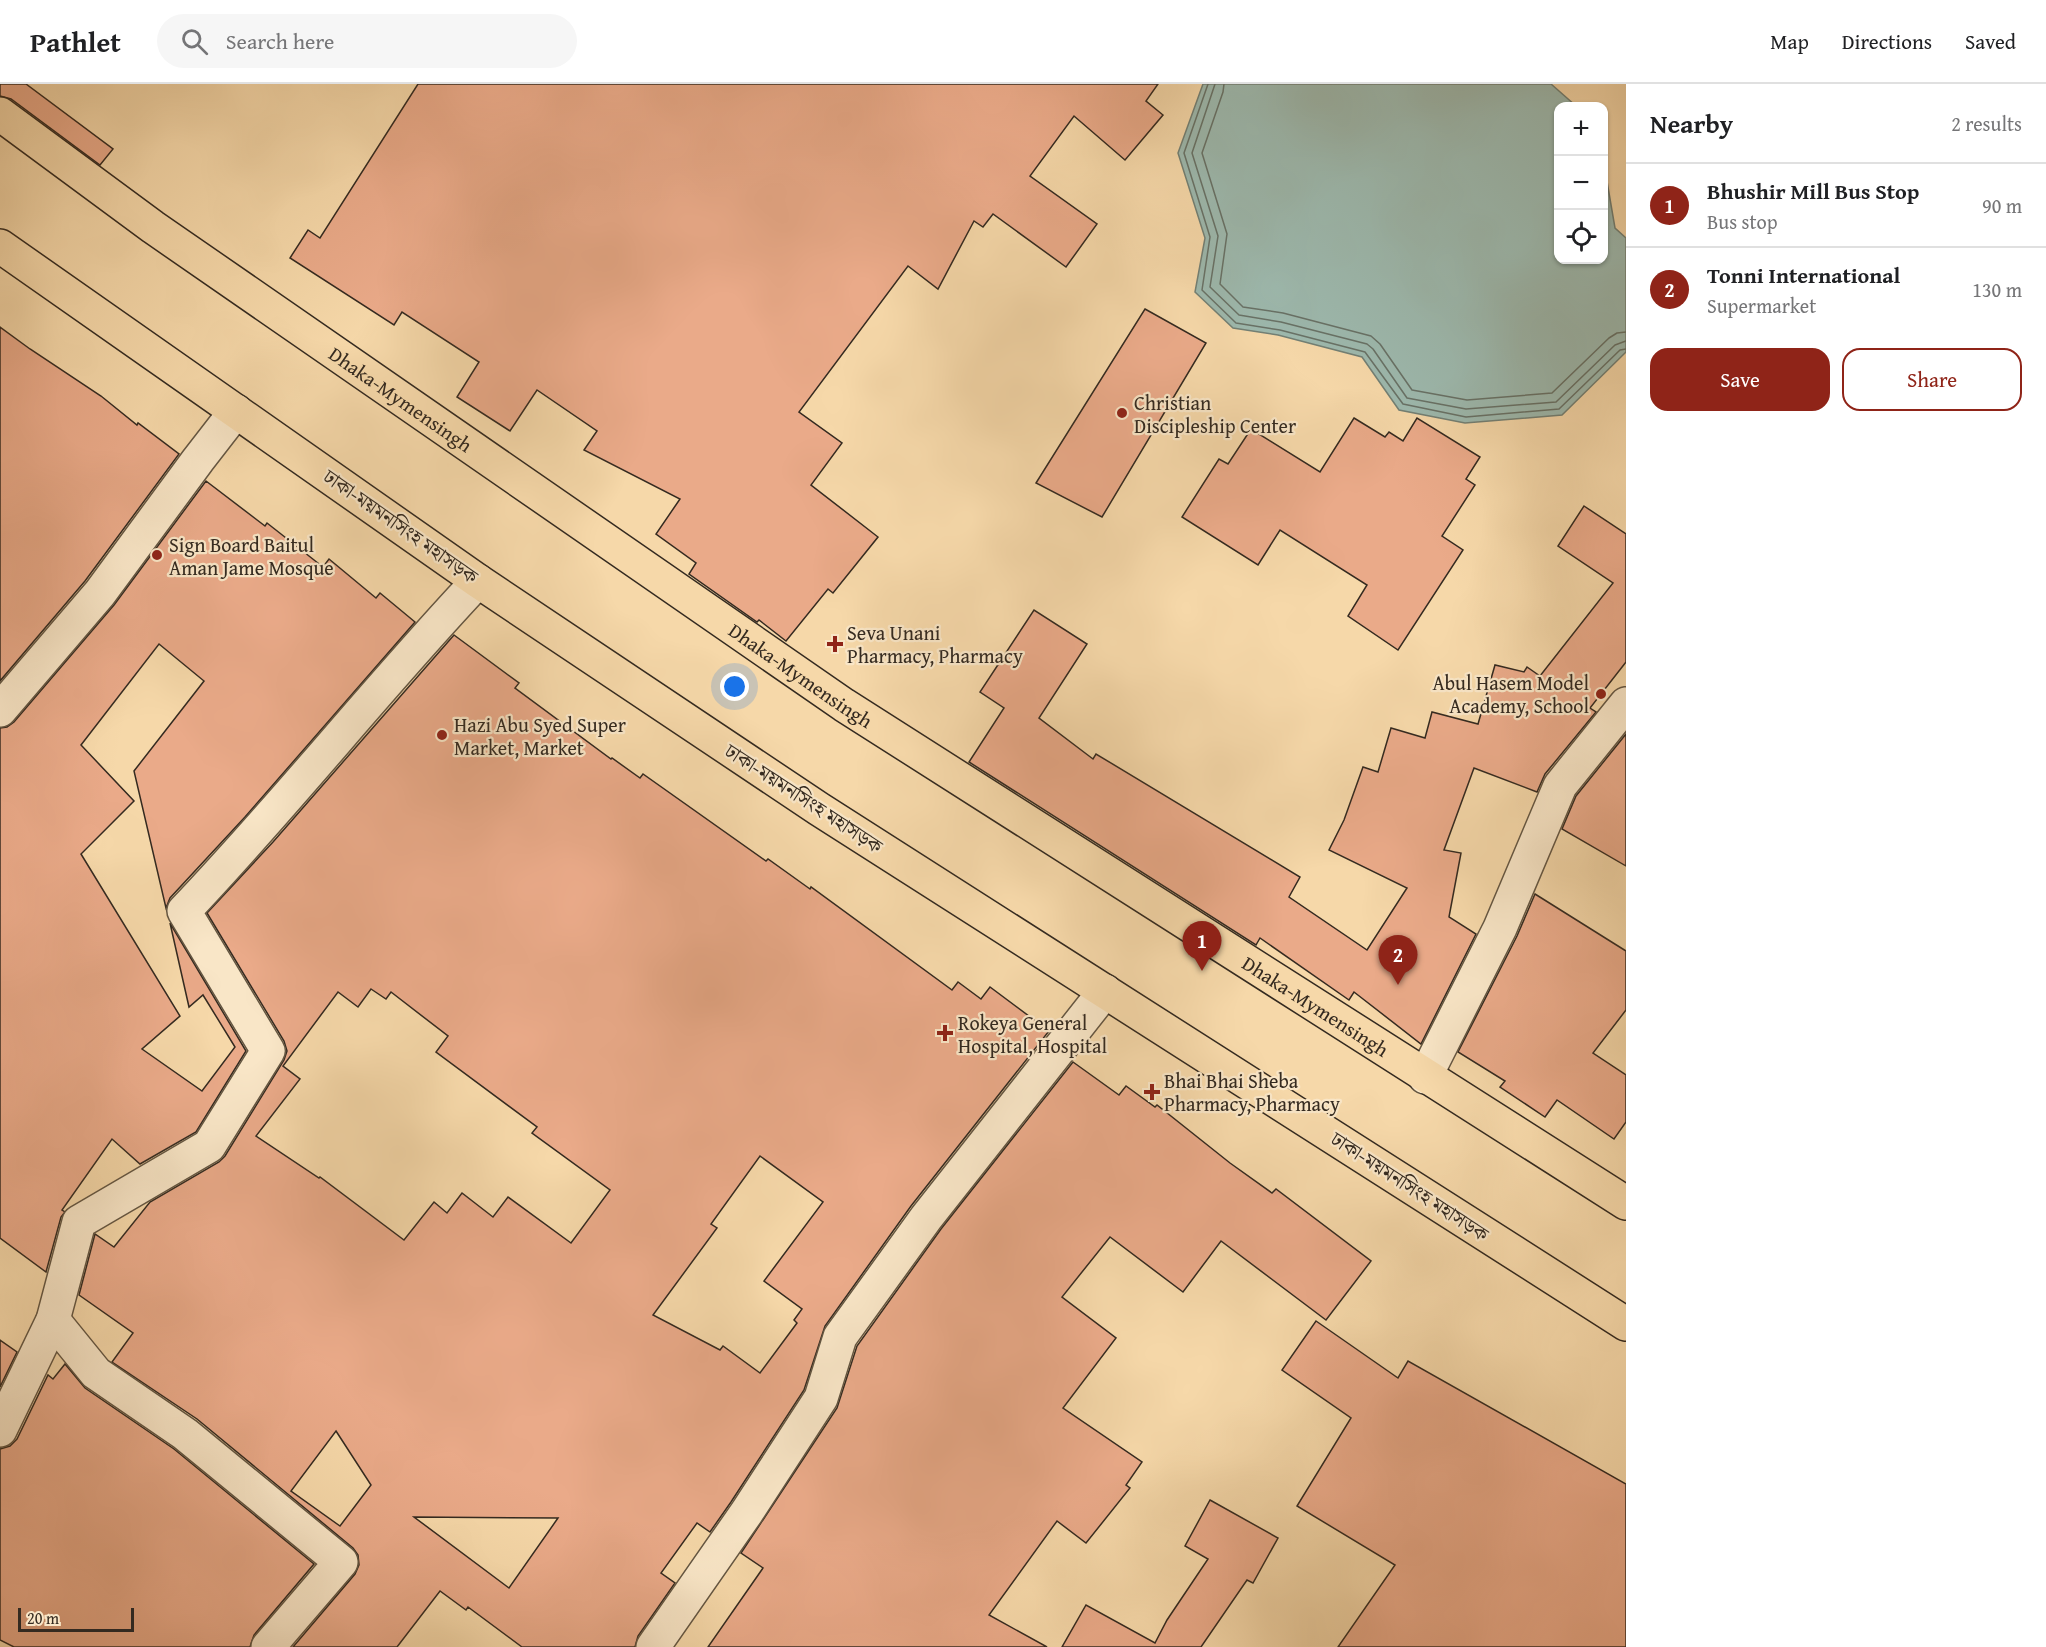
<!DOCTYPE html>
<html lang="en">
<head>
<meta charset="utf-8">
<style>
	body { margin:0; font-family:"Gentium Book Plus","Noto Serif Bengali",serif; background:#f6f6f6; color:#202124 }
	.controls { position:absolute; right:18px; top:18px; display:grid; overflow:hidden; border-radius:12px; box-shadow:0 2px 4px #0004 }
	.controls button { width:54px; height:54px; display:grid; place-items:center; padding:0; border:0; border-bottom:2px solid #e0e0e0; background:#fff; color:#202124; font:30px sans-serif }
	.scale { position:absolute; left:18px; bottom:15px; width:116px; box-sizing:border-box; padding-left:6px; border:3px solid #342a20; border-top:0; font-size:16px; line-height:21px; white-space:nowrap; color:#342a20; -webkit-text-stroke:4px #f9e6c7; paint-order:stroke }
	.you { position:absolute; left:735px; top:603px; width:21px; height:21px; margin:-15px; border:4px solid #fff; border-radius:50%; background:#1a73e8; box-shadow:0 0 0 9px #1a73e833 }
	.badge { display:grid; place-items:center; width:39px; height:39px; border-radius:50%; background:#8f2418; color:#fff; font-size:20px; font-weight:700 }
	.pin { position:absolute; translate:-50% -50px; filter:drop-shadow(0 2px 3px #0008) }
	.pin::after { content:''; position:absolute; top:32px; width:21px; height:18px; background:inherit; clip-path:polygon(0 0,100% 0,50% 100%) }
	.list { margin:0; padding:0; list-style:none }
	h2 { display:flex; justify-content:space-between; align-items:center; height:78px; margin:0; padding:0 24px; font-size:26px }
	h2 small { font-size:20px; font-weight:400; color:#757577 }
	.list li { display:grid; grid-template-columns:39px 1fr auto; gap:18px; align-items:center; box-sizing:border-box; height:84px; padding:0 24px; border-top:2px solid #e0e0e0 }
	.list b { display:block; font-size:22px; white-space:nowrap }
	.list p { margin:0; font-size:20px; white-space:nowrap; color:#757577 }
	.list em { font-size:20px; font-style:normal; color:#757577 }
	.actions { display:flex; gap:12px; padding:18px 24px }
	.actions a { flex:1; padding:14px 0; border:2px solid #8f2418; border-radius:18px; text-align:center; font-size:21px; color:#8f2418 }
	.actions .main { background:#8f2418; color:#fff }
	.icon { flex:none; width:33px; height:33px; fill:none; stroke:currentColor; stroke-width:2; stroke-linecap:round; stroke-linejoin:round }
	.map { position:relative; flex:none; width:1626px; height:1563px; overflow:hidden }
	header { display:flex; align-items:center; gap:36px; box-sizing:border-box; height:84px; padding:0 30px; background:#fff; border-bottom:2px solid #e0e0e0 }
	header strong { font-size:28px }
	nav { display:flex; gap:33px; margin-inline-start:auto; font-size:21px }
	.search { width:420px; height:54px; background:#f6f6f6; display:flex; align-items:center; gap:15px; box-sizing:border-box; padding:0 21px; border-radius:33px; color:#757577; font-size:22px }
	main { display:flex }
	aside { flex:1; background:#fff }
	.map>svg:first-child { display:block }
	.water { fill:#9db9ae; stroke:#738075; stroke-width:1.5 }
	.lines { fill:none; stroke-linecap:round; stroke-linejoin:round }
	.shore { stroke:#687267; stroke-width:1.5 }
	.building { fill:#eaaa89; stroke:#342a20; stroke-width:1.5; fill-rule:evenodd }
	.street-casing { stroke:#645642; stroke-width:36 }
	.highway-casing { stroke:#342a20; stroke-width:36 }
	.street { stroke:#f9e6c7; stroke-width:33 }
	.highway { stroke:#f6d8a9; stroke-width:33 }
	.poi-dot { fill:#8f2418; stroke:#f9e6c7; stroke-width:2 }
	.labels { text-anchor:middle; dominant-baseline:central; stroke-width:4.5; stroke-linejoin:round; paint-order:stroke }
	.street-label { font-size:20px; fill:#342a20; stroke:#f9e6c7 }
	.poi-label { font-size:20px; fill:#342a20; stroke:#f9e6c7; text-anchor:start }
</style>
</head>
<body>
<header>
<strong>Pathlet</strong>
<div class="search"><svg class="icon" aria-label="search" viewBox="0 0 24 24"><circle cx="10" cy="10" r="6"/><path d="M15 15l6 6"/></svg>Search here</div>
<nav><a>Map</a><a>Directions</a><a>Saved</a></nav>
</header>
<main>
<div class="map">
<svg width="1626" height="1563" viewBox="0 0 1626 1563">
	<rect width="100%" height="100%" fill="#f6d8a9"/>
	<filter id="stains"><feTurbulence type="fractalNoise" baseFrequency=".00333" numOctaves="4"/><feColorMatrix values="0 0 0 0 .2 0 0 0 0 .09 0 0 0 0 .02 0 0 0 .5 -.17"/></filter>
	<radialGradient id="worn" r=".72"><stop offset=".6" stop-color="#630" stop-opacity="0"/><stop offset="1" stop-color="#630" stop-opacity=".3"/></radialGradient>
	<polygon class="water" points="1203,0 1551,0 1576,22 1558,22 1558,176 1604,176 1604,80 1615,144 1626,154 1626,268 1562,331 1465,339 1399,326 1362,273 1278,251 1233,244 1195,208 1205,154 1178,69"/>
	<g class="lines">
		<g class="shore">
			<polyline points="1208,0 1184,69 1210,153 1202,206 1236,239 1280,246 1365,268 1403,320 1466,333 1559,325 1620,266 1626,265"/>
			<polyline points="1215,0 1192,69 1218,152 1210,203 1239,231 1281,238 1367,260 1373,265 1407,314 1466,325 1556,318 1615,261 1626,257"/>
			<polyline points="1224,0 1223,8 1202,69 1227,150 1220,200 1243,223 1283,229 1371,252 1380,260 1412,306 1467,316 1552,309 1609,254 1617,249 1626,248"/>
		</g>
	</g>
	<g class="building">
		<polygon points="0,0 26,0 113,65 100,81 11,15 0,12"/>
		<polygon points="418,0 1158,0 1146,17 1163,31 1125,76 1074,32 1030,92 1097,140 1066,183 993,130 983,143 974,137 938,205 908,182 799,328 842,359 811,401 878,453 833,509 828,505 786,557 759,536 757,538 689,490 696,479 656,450 680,415 584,366 597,347 537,306 510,347 457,313 479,278 402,228 394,241 290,174 308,146 320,154"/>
		<polygon points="1145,225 1206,259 1102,433 1036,399"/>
		<polygon points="0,243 30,265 101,312 137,341 138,339 179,370 85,497 0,597"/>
		<polygon points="1354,334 1385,353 1389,348 1403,357 1417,334 1480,373 1466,395 1475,401 1442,452 1463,466 1398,566 1348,532 1367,501 1280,446 1258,481 1182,433 1219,375 1228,380 1251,345 1320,388"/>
		<polygon points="206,397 265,442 267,439 323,483 329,475 376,514 380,509 415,538 245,733 170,814 166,824 134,687 204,597 159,560 81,661 134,717 81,770 180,932 142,965 202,1007 235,963 203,911 189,923 170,839 246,967 196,1048 140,1080 112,1055 62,1126 65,1128 61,1133 46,1188 0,1154 0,644 7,643 14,638 114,521"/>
		<polygon points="1584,422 1626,450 1626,578 1590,624 1596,628 1545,690 1537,708 1474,684 1444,766 1461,769 1449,833 1476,850 1421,960 1354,908 1349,916 1260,854 1256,861 969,678 1004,624 980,608 1034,526 1087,560 1039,634 1093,675 1096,670 1300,793 1289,813 1367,866 1407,804 1329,766 1344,736 1363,683 1378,688 1391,644 1425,654 1432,628 1478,640 1495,581 1524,588 1527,583 1540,592 1613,499 1558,462"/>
		<path d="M454,551L519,599L515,604L611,675L612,674L640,694L643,690L766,777L768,775L810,805L811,803L952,906L958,898L981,915L990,903L1049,947L911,1122L825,1242L804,1306L731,1418L710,1448L697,1439L661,1489L675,1499L638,1552L635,1563H522L468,1523L466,1526L440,1507L397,1563H293L355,1490L359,1481L358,1471L353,1464L197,1335L112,1278L133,1249L79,1211L95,1150L114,1163L150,1118L219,1078L225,1072L284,976L287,967L284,957L207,829L273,758ZM371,905L386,915L391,908L448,952L436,968L537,1043L532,1049L610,1106L571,1159L508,1113L493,1133L462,1109L447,1129L434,1118L404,1156L320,1093L319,1094L256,1052L300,995L283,982L338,908L358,923ZM760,1072L823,1118L764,1197L802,1225L794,1236L797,1239L760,1289L723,1262L720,1266L653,1231L717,1144L711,1140ZM336,1347L371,1401L340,1442L291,1407ZM414,1433L558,1434L509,1504Z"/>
		<polygon points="1626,650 1626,782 1562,745 1576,712"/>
		<polygon points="1535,810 1626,867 1626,926 1593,969 1626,991 1626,1038 1614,1055 1557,1016 1545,1033 1500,1003 1505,997 1458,968 1517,852"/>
		<polygon points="1073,978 1119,1011 1126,1002 1155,1023 1157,1021 1230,1079 1272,1109 1276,1105 1371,1177 1326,1236 1221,1157 1183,1208 1110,1153 1062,1213 1116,1254 1063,1324 1142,1378 1126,1401 1130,1404 1086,1459 1057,1437 989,1531 1047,1563 708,1563 763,1484 741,1469 837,1324 857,1262 941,1145"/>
		<polygon points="1316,1237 1398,1294 1408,1277 1626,1400 1626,1563 1338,1563 1395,1481 1297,1422 1351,1334 1282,1286"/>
		<polygon points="0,1256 17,1268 0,1303"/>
		<polygon points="65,1280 85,1304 174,1365 314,1480 254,1551 250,1563 14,1563 0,1556 0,1365 10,1362 17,1355 48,1291 53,1295"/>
		<polygon points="1210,1416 1278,1454 1253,1499 1247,1496 1201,1563 1062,1563 1086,1521 1155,1559 1167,1536 1208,1475 1185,1462"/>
	</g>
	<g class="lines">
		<g class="street-casing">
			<g id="street">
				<polyline points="0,626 100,509 198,376 236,327"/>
				<polyline points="1425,993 1500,844 1560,702 1626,620"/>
				<polyline points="53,1236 96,1289 185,1350 341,1478 268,1563"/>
				<path d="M0,1346L53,1236L79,1138L209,1062L268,967L184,827C286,720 377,604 478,497"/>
				<polyline points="653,1563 747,1428 821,1314 840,1253 926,1134 1105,907"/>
			</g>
		</g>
		<g class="highway-casing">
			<g id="highway">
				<path id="s1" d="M0,30L153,143L844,621L1626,1119"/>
				<polyline points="0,162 478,497 819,725 1626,1240"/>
			</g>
		</g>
		<use href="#street" class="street"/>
		<use href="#highway" class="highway"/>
	</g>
	<g class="poi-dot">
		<circle cx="1122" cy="329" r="6"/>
		<circle cx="157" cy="471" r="6"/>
		<path d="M832 551h6v6h6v6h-6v6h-6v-6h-6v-6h6z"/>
		<circle cx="1601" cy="610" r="6"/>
		<circle cx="442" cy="651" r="6"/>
		<path d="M942 940h6v6h6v6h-6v6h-6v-6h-6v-6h6z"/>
		<path d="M1149 999h6v6h6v6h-6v6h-6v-6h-6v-6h6z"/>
	</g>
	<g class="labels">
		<g class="street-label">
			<text stroke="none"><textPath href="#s1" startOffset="492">Dhaka-Mymensingh</textPath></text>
			<text transform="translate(401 442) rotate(35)">ঢাকা-ময়মনসিংহ মহাসড়ক</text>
			<text stroke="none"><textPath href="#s1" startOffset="978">Dhaka-Mymensingh</textPath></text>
			<text transform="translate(804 714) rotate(33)">ঢাকা-ময়মনসিংহ মহাসড়ক</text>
			<text stroke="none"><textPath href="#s1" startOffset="1590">Dhaka-Mymensingh</textPath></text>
			<text transform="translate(1410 1102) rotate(33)">ঢাকা-ময়মনসিংহ মহাসড়ক</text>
		</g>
		<g class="poi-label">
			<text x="1134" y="318">Christian<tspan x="1134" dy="23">Discipleship Center</tspan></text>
			<text x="169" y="460">Sign Board Baitul<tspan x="169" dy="23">Aman Jame Mosque</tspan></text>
			<text x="847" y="548">Seva Unani<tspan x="847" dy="23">Pharmacy, Pharmacy</tspan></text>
			<text x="1589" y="598" text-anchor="end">Abul Hasem Model<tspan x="1589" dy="23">Academy, School</tspan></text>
			<text x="454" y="640">Hazi Abu Syed Super<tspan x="454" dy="23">Market, Market</tspan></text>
			<text x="958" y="938">Rokeya General<tspan x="958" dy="23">Hospital, Hospital</tspan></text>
			<text x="1164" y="996">Bhai Bhai Sheba<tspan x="1164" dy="23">Pharmacy, Pharmacy</tspan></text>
		</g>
	</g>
	<rect width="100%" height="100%" filter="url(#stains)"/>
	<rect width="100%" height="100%" fill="url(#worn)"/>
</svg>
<div class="controls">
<button>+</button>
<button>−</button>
<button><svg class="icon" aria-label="locate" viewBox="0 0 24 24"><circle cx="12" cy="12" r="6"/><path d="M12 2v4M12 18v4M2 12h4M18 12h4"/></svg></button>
</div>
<div class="scale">20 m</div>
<div class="you"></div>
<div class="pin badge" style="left:1202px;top:887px">1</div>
<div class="pin badge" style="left:1398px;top:901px">2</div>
</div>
<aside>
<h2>Nearby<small>2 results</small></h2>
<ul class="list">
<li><span class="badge">1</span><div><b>Bhushir Mill Bus Stop</b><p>Bus stop</p></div><em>90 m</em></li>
<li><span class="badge">2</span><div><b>Tonni International</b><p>Supermarket</p></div><em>130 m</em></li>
</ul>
<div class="actions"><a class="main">Save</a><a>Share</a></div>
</aside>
</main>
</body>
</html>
